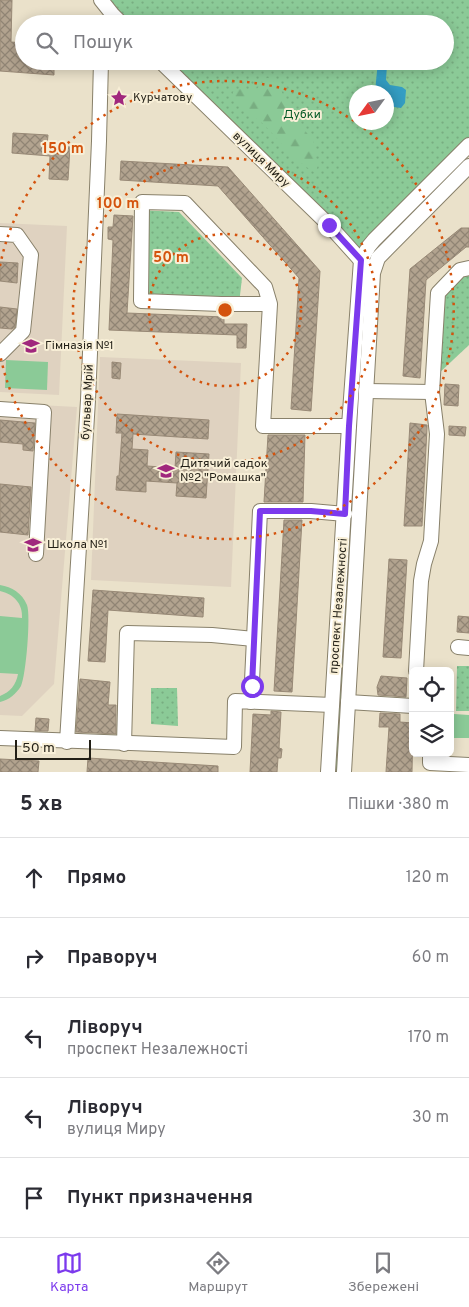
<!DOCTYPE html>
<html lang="uk">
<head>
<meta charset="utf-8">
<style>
	body { margin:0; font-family:Overpass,sans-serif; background:#f2f2f3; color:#2b2b33 }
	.controls { position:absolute; right:15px; bottom:15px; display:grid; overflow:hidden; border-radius:8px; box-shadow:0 2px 12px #0003 }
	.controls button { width:45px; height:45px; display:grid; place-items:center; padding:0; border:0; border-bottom:1px solid #e1e1e2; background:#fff; color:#2b2b33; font:25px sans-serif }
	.compass { position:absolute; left:349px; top:85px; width:45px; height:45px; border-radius:50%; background:#fff; box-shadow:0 2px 12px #0003; rotate:237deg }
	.scale { position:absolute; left:15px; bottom:12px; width:76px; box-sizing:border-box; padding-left:5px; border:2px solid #221f16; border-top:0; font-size:14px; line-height:18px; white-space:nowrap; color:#221f16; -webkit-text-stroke:4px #f8efd7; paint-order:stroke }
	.stop { position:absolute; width:15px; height:15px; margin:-11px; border:4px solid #7c3aed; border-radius:50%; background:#fff }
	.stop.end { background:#7c3aed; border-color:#fff; box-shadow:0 1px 5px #0008 }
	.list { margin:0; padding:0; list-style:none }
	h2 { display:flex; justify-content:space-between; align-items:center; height:65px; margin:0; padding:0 20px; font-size:21px }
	h2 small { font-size:16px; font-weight:400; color:#7c7c81 }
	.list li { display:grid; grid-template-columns:32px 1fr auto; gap:15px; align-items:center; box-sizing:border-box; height:80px; padding:0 20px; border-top:1px solid #e1e1e2 }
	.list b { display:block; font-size:19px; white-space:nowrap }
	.list p { margin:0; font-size:16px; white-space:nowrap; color:#7c7c81 }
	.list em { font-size:16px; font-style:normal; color:#7c7c81 }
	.icon { flex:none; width:28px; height:28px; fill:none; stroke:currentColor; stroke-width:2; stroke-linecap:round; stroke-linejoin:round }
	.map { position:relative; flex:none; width:469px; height:772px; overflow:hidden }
	.search { position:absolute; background:#fff; box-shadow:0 2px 12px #0003; left:15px; right:15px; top:15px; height:55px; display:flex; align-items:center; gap:12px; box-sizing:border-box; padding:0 18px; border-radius:28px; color:#7c7c81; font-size:19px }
	.sheet { height:465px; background:#fff }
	nav { display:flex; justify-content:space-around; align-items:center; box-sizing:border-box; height:70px; border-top:1px solid #e1e1e2; background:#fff; font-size:14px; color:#7c7c81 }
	nav a { display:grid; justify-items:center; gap:2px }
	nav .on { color:#7c3aed }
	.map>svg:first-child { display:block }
	.education { fill:#dfd2c0 }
	.green { fill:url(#green-dots); fill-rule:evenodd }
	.forest { fill:url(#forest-firs) }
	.pitch { fill:#8bca97 }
	.water { fill:#349ec4 }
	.building { fill:url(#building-cross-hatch); stroke:#988976 }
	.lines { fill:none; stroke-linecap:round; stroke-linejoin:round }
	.minor-casing { stroke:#88806a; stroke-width:16 }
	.minor { stroke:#fff; stroke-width:14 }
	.route { stroke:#7c3aed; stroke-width:6 }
	.ring { fill:none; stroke:#d4530d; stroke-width:2.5; stroke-dasharray:2.5 5 }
	.labels { text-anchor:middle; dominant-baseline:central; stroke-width:4; stroke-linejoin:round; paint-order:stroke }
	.poi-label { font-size:12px; fill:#221f16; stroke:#f8efd7; text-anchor:start }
	.park-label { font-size:12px; fill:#085c29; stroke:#f8efd7 }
	.street-label { font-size:12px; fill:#221f16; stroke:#f8efd7 }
	.centre { fill:#d4530d; stroke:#f8efd7; stroke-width:2.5 }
	.ring-label { font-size:15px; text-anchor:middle; font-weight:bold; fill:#d4530d; stroke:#f8efd7; stroke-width:4; stroke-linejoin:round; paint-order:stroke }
</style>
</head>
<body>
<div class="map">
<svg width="469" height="772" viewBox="0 0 469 772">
	<defs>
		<pattern id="green-dots" width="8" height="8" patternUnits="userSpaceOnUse" patternTransform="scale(1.25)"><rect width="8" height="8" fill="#8bca97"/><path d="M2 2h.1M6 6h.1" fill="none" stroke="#78ad81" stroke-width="1.8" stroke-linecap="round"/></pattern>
		<pattern id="forest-firs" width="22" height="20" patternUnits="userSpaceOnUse" patternTransform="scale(1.25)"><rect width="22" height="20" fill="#8bca97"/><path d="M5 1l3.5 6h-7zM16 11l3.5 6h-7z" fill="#78ad81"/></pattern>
		<pattern id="building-cross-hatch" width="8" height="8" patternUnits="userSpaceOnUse" patternTransform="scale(1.25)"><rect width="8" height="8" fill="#b2a38f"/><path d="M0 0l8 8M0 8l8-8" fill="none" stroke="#908474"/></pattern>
	</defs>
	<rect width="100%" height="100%" fill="#eae1ca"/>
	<g class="education">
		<polygon points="0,223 67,226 59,395 0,392"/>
		<polygon points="100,357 241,363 231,587 91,580"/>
		<polygon points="0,403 77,407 54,684 22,716 0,715"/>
	</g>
	<g class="green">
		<path d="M108,0H469V142L361,251L169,61H445V24H131ZM356,92H386V122H356Z"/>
		<polygon points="138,210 179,212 242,278 239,304 140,302"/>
		<polygon points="469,272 469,345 437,375 434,296"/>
		<polygon points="363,292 367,293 340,772 335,772"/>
		<polygon points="457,666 469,666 469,711 456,711"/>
		<polygon points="151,688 177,688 178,726 151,724"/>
	</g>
	<path class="forest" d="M268,78L271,79L278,85L299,124L313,140L315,147V155L318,165L316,171L314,172C293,160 279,139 262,123C252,114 239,109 232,97L233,92L238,89L255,90C262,86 260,80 268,78Z"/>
	<g class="pitch">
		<polygon points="6,360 48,362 47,390 5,388"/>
		<path d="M0,585C12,587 22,593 27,605C31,615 26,676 21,686C16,694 9,700 0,702V696C10,692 16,685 18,674L0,673V616L22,618C23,604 14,594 0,591Z"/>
		<polygon points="454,714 469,715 469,738 452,738"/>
	</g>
	<polygon class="water" points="378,61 392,61 387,65 386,80 390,85 402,87 406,90 405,103 401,108 387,106 386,92 375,92"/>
	<g class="building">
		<polygon points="0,0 12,0 11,42 24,43 24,61 54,61 54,75 0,71"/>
		<polygon points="13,133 48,135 47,146 70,147 68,180 49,179 50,156 12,153"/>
		<polygon points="121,161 228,167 320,271 311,411 291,409 299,278 218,186 120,180"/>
		<polygon points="114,215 133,216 127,313 224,317 224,324 247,324 246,348 237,348 237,335 109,330 113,240 108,239 108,227 113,227"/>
		<polygon points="461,228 469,228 469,247 466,247 426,280 420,378 403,376 410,269"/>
		<polygon points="0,262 18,263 17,283 0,281"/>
		<polygon points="0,307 17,309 15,327 12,329 0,328"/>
		<polygon points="112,362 121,363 120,379 112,378"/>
		<polygon points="445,384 459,385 458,406 444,405"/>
		<polygon points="117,414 209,420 208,439 133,434 132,449 148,450 147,466 175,468 176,452 209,454 206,498 176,496 177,483 146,481 146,492 116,490 117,476 119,476 122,433 116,433"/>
		<polygon points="0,420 35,423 33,451 23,450 23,444 0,442"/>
		<polygon points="410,423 427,425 427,428 422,526 404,526"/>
		<polygon points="449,426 466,427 465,436 449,435"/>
		<polygon points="268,435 305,435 303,502 264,502"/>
		<polygon points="0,484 31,487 28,535 0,532"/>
		<polygon points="284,520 302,520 292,692 274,691"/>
		<polygon points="389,559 407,560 401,658 383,657"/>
		<polygon points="93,590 204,598 203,617 108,610 105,662 88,661"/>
		<polygon points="458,616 469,617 469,633 457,632"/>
		<polygon points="381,676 407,678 406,697 378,695 377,687"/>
		<polygon points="80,679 110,682 108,705 116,705 116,734 76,732"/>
		<polygon points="271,711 281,712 279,748 282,749 281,758 278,758 277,772 250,772 253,714 271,715"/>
		<polygon points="380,713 400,714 400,722 413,723 412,772 386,772 389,727 379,727"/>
		<polygon points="36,718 49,719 48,731 35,731"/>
		<polygon points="88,758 218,766 218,772 87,772"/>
		<polygon points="0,759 39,761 38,772 0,772"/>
	</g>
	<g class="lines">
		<g class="minor-casing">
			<g id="minor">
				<polyline points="101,0 113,15 122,24"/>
				<polyline points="160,61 329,225 365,265"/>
				<polyline points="0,234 17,235 31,255 23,331 0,354"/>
				<polyline points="270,304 221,304 141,301 142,202 185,203 265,287 270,304 263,426 349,426"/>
				<polyline points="366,391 432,392"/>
				<polyline points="0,409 44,412 36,554"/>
				<polyline points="458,647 469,648"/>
				<polyline points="416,671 421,581 424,564 431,541 437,434 432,392 438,293 460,270 469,268"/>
				<polyline points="251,702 260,511 311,511 345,514"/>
				<polyline points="348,702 413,706"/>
				<polyline points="0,738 234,747 235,701 332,705"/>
				<polyline points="67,742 88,400 99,141 101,61"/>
				<polyline points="124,744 127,633 212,635 254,639"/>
				<polyline points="430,753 430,763 469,765"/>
				<polyline points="328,772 349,426 361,260 369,246 374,240 469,145"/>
				<polyline points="344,772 373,273 378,258 469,166"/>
			</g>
		</g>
		<use href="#minor" class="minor"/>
	</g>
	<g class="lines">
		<polyline class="route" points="252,686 260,511 311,511 345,514 349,426 361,260 329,225"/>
	</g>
	<g class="ring">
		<circle cx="225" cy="310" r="76"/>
		<circle cx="225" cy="310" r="152"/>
		<path d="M0 266A229 229 0 1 1 0 354"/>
	</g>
	<defs>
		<g id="sight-bare" transform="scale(1.35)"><path d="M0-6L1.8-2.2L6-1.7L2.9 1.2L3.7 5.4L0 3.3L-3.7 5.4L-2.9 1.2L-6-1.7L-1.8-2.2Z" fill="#a0277d" stroke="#f8efd7" stroke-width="2.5" paint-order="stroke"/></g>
		<g id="school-bare" transform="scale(1.35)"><path d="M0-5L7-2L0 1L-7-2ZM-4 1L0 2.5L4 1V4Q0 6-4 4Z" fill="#a0277d" stroke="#f8efd7" stroke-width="2.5" paint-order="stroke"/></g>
	</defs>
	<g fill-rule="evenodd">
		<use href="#sight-bare" x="119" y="98"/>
		<use href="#school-bare" x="31" y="346"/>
		<use href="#school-bare" x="166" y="471"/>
		<use href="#school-bare" x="33" y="545"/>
	</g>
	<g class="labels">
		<g class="poi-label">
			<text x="133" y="98">Курчатову</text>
			<text x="45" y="346">Гімназія №1</text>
			<text x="180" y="464">Дитячий садок<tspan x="180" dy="14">№2 "Ромашка"</tspan></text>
			<text x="47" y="545">Школа №1</text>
		</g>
		<g class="park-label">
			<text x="302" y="115">Дубки</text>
		</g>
		<g class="street-label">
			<text transform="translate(261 160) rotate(44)">вулиця Миру</text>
			<text transform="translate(88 402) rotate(-87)">бульвар Мрій</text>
			<text transform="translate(339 606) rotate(-86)">проспект Незалежності</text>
		</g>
	</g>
	<circle cx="225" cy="310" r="8" class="centre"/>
	<g class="ring-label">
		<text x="63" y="153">150 m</text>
		<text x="118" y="208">100 m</text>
		<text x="171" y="262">50 m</text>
	</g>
</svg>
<div class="controls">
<button><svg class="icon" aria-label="locate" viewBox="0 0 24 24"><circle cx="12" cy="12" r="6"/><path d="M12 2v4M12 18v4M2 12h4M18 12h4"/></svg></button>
<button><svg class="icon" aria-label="layers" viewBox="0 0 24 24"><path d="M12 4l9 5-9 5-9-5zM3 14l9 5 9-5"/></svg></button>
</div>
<svg class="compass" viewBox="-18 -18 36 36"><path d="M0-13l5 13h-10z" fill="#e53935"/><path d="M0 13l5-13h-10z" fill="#7c7c81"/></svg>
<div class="scale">50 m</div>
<div class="stop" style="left:252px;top:686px"></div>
<div class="stop end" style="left:329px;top:225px"></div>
<div class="search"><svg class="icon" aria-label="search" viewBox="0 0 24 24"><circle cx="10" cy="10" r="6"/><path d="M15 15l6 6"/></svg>Пошук</div>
</div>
<section class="sheet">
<h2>5 хв<small>Пішки · 380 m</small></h2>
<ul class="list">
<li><svg class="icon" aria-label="ahead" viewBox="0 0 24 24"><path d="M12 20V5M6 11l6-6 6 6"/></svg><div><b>Прямо</b></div><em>120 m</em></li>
<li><svg class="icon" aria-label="right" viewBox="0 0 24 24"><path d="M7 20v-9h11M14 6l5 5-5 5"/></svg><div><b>Праворуч</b></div><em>60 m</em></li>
<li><svg class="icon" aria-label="left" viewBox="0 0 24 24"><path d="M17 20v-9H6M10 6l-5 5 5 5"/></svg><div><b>Ліворуч</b><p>проспект Незалежності</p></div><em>170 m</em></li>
<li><svg class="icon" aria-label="left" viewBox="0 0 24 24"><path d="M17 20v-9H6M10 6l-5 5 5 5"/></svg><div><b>Ліворуч</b><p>вулиця Миру</p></div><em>30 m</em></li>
<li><svg class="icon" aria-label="arrive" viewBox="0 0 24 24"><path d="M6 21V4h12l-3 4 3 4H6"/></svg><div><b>Пункт призначення</b></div></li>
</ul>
</section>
<nav>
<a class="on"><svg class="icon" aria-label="map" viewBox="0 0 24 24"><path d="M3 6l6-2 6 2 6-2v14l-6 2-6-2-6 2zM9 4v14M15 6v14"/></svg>Карта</a>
<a><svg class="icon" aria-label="directions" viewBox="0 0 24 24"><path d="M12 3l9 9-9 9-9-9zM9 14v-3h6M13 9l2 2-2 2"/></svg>Маршрут</a>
<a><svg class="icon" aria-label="saved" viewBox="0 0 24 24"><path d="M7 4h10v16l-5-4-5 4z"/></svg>Збережені</a>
</nav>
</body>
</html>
